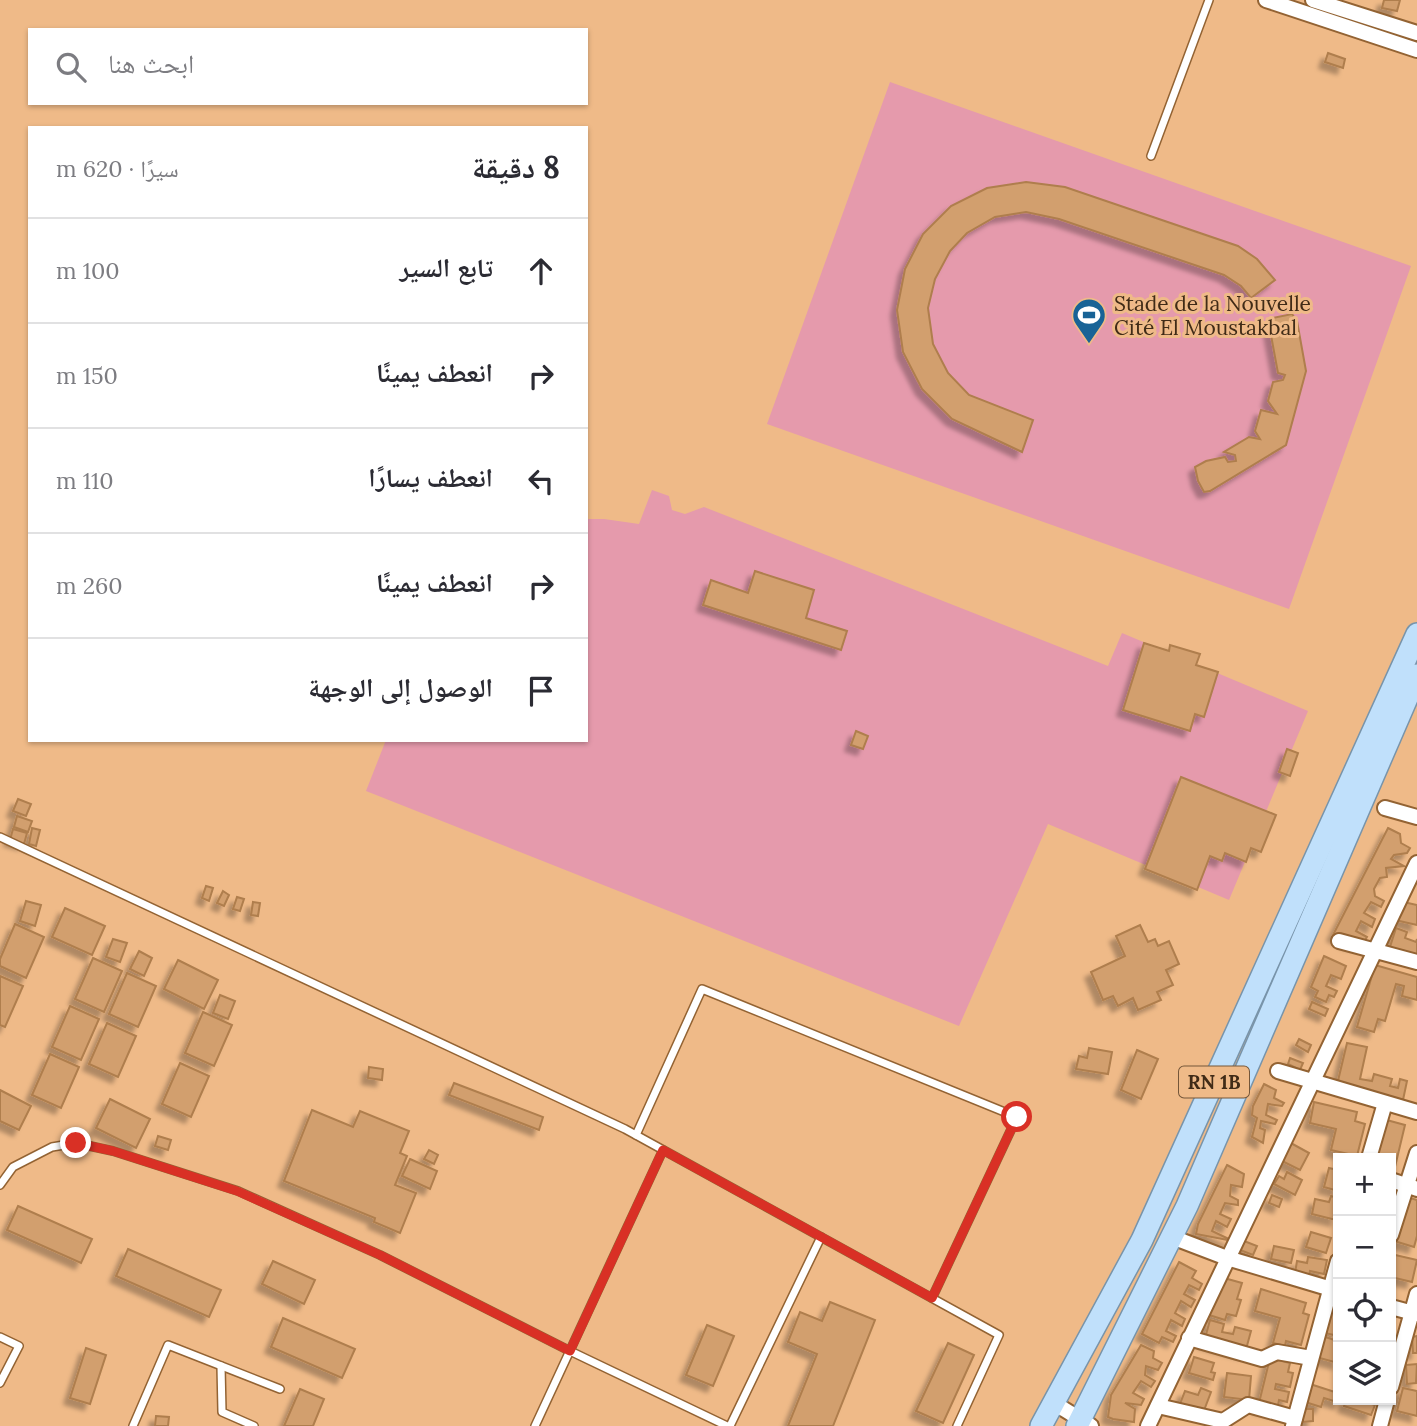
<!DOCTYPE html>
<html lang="ar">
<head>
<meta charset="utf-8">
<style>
	body { margin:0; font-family:Lora,"Noto Naskh Arabic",serif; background:#f7f7f7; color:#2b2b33; direction:rtl }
	.controls { position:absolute; right:21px; bottom:21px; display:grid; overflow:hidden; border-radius:0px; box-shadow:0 2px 5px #0004 }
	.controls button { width:63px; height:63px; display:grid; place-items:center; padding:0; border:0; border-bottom:2px solid #e1e1e2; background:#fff; color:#2b2b33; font:35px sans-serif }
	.stop { position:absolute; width:21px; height:21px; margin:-16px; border:5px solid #d93025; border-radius:50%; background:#fff }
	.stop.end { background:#d93025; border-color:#fff; box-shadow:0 2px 7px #0008 }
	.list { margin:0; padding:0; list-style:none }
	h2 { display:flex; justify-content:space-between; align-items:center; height:91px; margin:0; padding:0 28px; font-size:30px }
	h2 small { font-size:23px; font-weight:400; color:#7c7c81 }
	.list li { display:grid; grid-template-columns:46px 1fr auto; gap:21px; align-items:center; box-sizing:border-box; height:105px; padding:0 28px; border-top:2px solid #e1e1e2 }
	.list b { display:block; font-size:26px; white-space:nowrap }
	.list em { font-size:23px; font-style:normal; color:#7c7c81 }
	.icon { flex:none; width:38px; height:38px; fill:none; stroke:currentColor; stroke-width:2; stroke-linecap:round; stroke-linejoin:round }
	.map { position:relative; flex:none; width:1417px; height:1426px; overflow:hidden; direction:ltr }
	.search { position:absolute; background:#fff; box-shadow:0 2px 5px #0004; left:28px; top:28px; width:560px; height:77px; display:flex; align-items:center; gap:18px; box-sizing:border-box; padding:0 24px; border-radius:0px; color:#7c7c81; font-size:26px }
	.panel { position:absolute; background:#fff; box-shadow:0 2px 5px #0004; left:28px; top:126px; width:560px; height:616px; border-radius:0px; direction:rtl }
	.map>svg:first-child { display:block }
	.green { fill:#e59aac }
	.building { fill:#d29f6e; stroke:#af7e4d; stroke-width:2; filter:url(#shadow) }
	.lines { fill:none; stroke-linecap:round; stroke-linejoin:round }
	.lane-casing { stroke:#936333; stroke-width:10 }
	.street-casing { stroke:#936333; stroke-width:18 }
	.primary-casing { stroke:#7894aa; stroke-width:24 }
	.lane { stroke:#fff; stroke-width:7 }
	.street { stroke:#fff; stroke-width:14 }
	.primary { stroke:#c0e0fb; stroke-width:21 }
	.route { stroke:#d93025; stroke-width:9 }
	.labels { text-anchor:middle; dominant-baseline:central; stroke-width:6; stroke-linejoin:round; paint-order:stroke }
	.shield { fill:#efba88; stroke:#745639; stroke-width:2 }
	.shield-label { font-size:19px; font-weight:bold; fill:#402b17 }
	.poi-label { font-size:21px; fill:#402b17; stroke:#efba88; text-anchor:start }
</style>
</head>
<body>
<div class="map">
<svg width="1417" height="1426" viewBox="0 0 1417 1426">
	<defs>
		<filter id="shadow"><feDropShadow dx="-6" dy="6" stdDeviation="2" flood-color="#0004"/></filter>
	</defs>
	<rect width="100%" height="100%" fill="#efba88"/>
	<g class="green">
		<polygon points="890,82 1411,266 1289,609 767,424"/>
		<polygon points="652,490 669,496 672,510 685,514 704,507 1108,666 1122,633 1308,711 1229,900 1048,824 959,1026 366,791 386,740 586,740 586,519 604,519 639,524"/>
	</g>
	<g class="building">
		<polygon points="1384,0 1400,0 1397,11 1382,8"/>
		<polygon points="1328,53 1345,59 1343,68 1325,62"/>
		<polygon points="1026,182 1065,187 1238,246 1257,259 1275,280 1251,298 1241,286 1224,275 1059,219 1026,212 995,217 967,233 950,251 935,279 928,308 933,344 948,373 969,395 1033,420 1022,452 952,419 922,389 903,352 897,310 905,269 923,234 951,206 987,188"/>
		<polygon points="1292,314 1297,321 1306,371 1286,445 1210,491 1204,492 1198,481 1195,467 1206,461 1225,457 1228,462 1236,461 1235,455 1224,452 1249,437 1260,439 1255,431 1261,410 1277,414 1268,401 1273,382 1283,380 1285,375 1278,373 1268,319"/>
		<polygon points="755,571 814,590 806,618 847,631 841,650 703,605 711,580 748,593"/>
		<polygon points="1144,643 1169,651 1170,645 1200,654 1196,665 1218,672 1204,717 1195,714 1190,731 1123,710"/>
		<polygon points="856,731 868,736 863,749 851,745"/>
		<polygon points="1287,749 1298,753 1290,776 1279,772"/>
		<polygon points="1181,777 1276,815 1261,852 1251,848 1246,862 1225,853 1222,861 1210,856 1197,890 1145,869"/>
		<polygon points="18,799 31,804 26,816 13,811"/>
		<polygon points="17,816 32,821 28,832 14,827"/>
		<polygon points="32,828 40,830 36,846 29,844"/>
		<polygon points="1388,828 1400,834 1401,843 1410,848 1407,853 1394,855 1391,859 1404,866 1386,868 1387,877 1380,878 1374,889 1375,896 1384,901 1381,907 1371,902 1364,913 1375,919 1372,927 1361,921 1356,931 1367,937 1363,944 1350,943 1333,935"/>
		<polygon points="13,829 27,833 24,844 10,840"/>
		<polygon points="206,886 213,888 209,901 202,898"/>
		<polygon points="223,891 229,895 224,906 217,903"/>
		<polygon points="237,897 244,899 240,911 233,909"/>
		<polygon points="26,901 41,905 35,926 20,921"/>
		<polygon points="1399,901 1417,905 1417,925 1395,920"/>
		<polygon points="253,902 260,903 258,916 251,915"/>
		<polygon points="65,908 105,926 92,955 52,937"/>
		<polygon points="15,924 44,937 26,978 0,966 0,959"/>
		<polygon points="1140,925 1148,942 1155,939 1158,946 1169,941 1179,964 1166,970 1173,985 1157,992 1161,1000 1138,1010 1133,998 1118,1006 1113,996 1103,1000 1091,972 1125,956 1116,936"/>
		<polygon points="1396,928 1407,932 1405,938 1416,942 1417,939 1417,957 1390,947"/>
		<polygon points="113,939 127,943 120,962 106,957"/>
		<polygon points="139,951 152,958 144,976 130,969"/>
		<polygon points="1324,956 1346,966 1341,979 1331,975 1326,986 1337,991 1334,997 1329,995 1326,1002 1315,997 1318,991 1311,987"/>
		<polygon points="93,958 122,971 104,1012 75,999"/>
		<polygon points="178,960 218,980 204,1009 164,989"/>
		<polygon points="1375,965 1417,977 1417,1000 1402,996 1404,986 1396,984 1385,1021 1378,1019 1374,1032 1357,1027"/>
		<polygon points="127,973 156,986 138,1027 109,1014"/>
		<polygon points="0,976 23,986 5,1027 0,1025"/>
		<polygon points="220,995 235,1001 228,1019 213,1013"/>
		<polygon points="1312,1002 1328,1009 1325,1016 1309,1009"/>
		<polygon points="70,1006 99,1019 81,1060 52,1047"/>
		<polygon points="203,1012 232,1025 214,1066 185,1053"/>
		<polygon points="107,1023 136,1036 118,1077 89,1064"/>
		<polygon points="1299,1039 1311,1045 1308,1052 1296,1045"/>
		<polygon points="1347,1043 1367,1047 1360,1079 1372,1081 1374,1074 1392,1079 1390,1086 1398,1088 1400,1079 1407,1081 1403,1100 1337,1085"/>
		<polygon points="1089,1048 1112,1052 1108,1074 1076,1069 1079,1056 1087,1058"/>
		<polygon points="1137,1050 1158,1059 1141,1099 1121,1090"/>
		<polygon points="50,1054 79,1067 61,1108 32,1095"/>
		<polygon points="1290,1058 1303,1063 1300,1070 1288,1064"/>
		<polygon points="180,1063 209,1076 191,1117 162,1104"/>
		<polygon points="369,1067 383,1069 382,1080 368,1078"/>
		<polygon points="454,1083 543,1117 539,1130 449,1095"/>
		<polygon points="1264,1084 1276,1090 1274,1098 1284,1103 1282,1106 1268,1104 1266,1115 1277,1120 1275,1124 1261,1121 1260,1128 1265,1130 1263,1143 1252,1137 1257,1118 1252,1115 1253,1106"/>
		<polygon points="0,1090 31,1106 19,1130 0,1121"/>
		<polygon points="110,1099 150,1119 136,1148 96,1128"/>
		<polygon points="1314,1102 1357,1112 1355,1121 1365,1124 1357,1156 1331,1150 1336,1129 1310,1123"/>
		<polygon points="312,1110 353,1127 360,1111 409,1131 400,1153 407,1156 395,1185 416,1193 400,1233 374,1222 375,1218 284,1181"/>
		<polygon points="1383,1119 1405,1125 1394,1171 1391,1170 1391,1158 1373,1158"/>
		<polygon points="158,1136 171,1140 168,1150 155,1146"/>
		<polygon points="1289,1142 1309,1153 1300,1170 1280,1160"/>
		<polygon points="429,1150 438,1155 434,1164 424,1159"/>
		<polygon points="410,1159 437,1171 430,1189 402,1176"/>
		<polygon points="1227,1165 1244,1174 1242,1187 1231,1185 1230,1196 1238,1200 1238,1205 1225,1203 1220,1214 1231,1219 1227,1227 1216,1221 1212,1231 1233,1241 1196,1234 1198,1224"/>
		<polygon points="1329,1168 1338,1170 1338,1191 1324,1187"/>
		<polygon points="1287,1172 1302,1180 1295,1195 1274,1184 1279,1176 1284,1179"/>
		<polygon points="1272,1195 1282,1199 1279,1207 1269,1203"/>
		<polygon points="1331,1196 1338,1198 1336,1220 1312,1214 1315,1199 1329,1202"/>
		<polygon points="1403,1196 1417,1200 1417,1236 1414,1247 1391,1240"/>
		<polygon points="18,1206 92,1239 81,1263 7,1230"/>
		<polygon points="1311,1232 1331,1238 1326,1253 1306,1247"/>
		<polygon points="1244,1241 1257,1246 1253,1255 1240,1250"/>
		<polygon points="1274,1246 1294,1250 1291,1263 1271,1259"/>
		<polygon points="128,1249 221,1290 209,1317 116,1276"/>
		<polygon points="1391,1254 1417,1260 1412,1282 1391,1277"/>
		<polygon points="1308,1257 1327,1260 1324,1274 1310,1271 1309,1276 1295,1273 1297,1261 1307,1263"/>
		<polygon points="273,1261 315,1280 304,1304 262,1284"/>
		<polygon points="1179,1262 1196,1271 1192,1278 1202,1284 1199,1290 1189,1285 1184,1294 1195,1300 1191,1307 1181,1301 1175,1313 1185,1319 1182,1326 1171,1320 1166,1331 1176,1336 1173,1342 1162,1337 1159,1343 1142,1334"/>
		<polygon points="1224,1278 1242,1283 1237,1299 1241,1300 1236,1316 1227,1314 1225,1320 1209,1315 1215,1293 1219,1294"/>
		<polygon points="1261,1289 1306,1303 1303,1313 1309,1315 1301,1345 1286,1341 1285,1346 1273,1343 1280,1318 1255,1311"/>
		<polygon points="830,1302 875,1320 833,1426 788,1426 817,1354 788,1342 800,1312 822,1321"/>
		<polygon points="1330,1310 1338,1312 1338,1336 1325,1333"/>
		<polygon points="283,1318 355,1349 342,1378 271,1347"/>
		<polygon points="1210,1320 1224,1324 1222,1332 1233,1334 1235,1327 1251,1331 1245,1353 1204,1342"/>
		<polygon points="707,1325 734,1336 713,1386 686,1375"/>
		<polygon points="1322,1336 1338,1341 1338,1363 1316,1357"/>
		<polygon points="1417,1336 1417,1353 1413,1353 1412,1337"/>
		<polygon points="948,1343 974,1355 943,1423 916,1411"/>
		<polygon points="1141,1345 1154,1351 1153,1358 1162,1363 1158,1370 1146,1366 1145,1375 1155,1381 1151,1387 1141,1381 1133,1393 1144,1399 1141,1405 1125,1403 1135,1409 1134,1422 1113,1419 1108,1417 1111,1395"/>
		<polygon points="86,1348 106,1355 90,1404 70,1398"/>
		<polygon points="1194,1357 1214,1363 1211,1372 1215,1373 1213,1380 1189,1373"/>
		<polygon points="1270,1358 1290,1363 1288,1372 1293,1373 1290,1387 1276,1384 1275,1389 1289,1392 1287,1402 1279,1400 1277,1411 1258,1407"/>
		<polygon points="1417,1364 1416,1383 1407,1384 1406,1365"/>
		<polygon points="1227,1373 1251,1376 1249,1400 1224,1397"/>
		<polygon points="1310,1384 1338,1393 1340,1403 1324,1398 1321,1407 1305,1402"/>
		<polygon points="1201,1388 1211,1392 1203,1413 1180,1404 1185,1391 1198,1395"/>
		<polygon points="1403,1388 1417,1391 1417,1416 1397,1411"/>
		<polygon points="300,1389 324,1399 313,1426 284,1426"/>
		<polygon points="1346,1400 1359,1400 1375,1405 1371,1415 1344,1406"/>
		<polygon points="1303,1409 1313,1409 1313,1421 1303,1422"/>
		<polygon points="156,1416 169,1417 168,1426 155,1426"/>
	</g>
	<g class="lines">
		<g class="lane-casing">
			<g id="lane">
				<polyline points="1151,156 1209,0"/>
				<polyline points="0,837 625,1129 999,1335 957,1426"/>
				<polyline points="636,1135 702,989 1017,1117 932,1298"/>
				<polyline points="0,1185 13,1167 52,1147 76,1143 113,1151 238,1191 380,1255 570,1351 727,1426"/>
				<polyline points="0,1337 19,1346 0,1383"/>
				<polyline points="221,1366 222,1412 254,1426"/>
				<polyline points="133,1426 168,1345 280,1389"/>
				<polyline points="535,1426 663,1150"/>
				<polyline points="730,1426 821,1237"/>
			</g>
		</g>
		<g class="street-casing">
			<g id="street">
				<polyline points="1266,0 1417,50"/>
				<polyline points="1313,0 1417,33"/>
				<polyline points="1385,808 1417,817"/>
				<polyline points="1339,941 1417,962"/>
				<polyline points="1278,1071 1417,1112"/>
				<polyline points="1369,1158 1385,1103"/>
				<polyline points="1391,1180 1417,1189"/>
				<polyline points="1391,1235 1417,1153"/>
				<polyline points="1172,1237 1227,1258 1338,1291"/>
				<polyline points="1391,1307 1417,1314"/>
				<polyline points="1189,1338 1262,1359 1277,1352 1311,1358"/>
				<polyline points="1391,1387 1417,1294"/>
				<polyline points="1054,1403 1091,1426"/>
				<polyline points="1158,1406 1223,1421 1248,1405 1295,1418"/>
				<polyline points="1148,1426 1417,863"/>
				<polyline points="1293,1426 1338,1261"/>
				<polyline points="1380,1426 1387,1400"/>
			</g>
		</g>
		<g class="primary-casing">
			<g id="primary">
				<polyline points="1041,1426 1142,1240 1417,634"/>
				<polyline points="1077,1426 1187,1206 1417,675"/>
			</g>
		</g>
		<use href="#lane" class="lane"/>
		<use href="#street" class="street"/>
		<use href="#primary" class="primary"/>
	</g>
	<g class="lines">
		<polyline class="route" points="76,1143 113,1151 237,1191 380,1255 570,1351 663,1150 932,1298 1017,1117"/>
	</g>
	<defs>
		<g id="stadium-pin" transform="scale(1.75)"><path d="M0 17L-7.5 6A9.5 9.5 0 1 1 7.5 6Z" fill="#186396" stroke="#efba88"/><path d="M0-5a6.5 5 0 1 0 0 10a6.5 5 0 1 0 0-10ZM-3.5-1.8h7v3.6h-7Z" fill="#fff"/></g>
	</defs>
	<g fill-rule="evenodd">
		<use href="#stadium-pin" x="1089" y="315"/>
	</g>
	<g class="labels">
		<rect class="shield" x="1179" y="1066.5" width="70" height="31" rx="5"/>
		<g class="shield-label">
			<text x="1214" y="1082">RN 1B</text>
		</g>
		<g class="poi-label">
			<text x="1114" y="303">Stade de la Nouvelle<tspan x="1114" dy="24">Cité El Moustakbal</tspan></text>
		</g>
	</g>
</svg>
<div class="controls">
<button>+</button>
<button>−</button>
<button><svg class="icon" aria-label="locate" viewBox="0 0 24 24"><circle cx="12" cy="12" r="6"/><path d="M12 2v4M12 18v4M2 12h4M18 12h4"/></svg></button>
<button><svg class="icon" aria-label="layers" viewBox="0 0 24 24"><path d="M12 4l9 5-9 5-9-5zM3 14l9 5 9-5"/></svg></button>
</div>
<div class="stop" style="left:1017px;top:1117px"></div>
<div class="stop end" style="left:76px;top:1143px"></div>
<div class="search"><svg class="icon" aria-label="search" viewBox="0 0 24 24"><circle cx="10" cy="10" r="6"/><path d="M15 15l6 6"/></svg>ابحث هنا</div>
<section class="panel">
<h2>8 دقيقة<small>سيرًا · 620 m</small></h2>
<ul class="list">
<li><svg class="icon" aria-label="ahead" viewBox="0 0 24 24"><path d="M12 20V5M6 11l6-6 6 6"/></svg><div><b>تابع السير</b></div><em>100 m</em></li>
<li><svg class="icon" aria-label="right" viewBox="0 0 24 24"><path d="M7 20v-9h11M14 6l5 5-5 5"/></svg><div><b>انعطف يمينًا</b></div><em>150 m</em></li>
<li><svg class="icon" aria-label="left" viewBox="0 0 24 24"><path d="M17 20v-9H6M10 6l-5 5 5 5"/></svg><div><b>انعطف يسارًا</b></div><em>110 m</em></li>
<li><svg class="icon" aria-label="right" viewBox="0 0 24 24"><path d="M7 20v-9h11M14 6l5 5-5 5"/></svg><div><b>انعطف يمينًا</b></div><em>260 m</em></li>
<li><svg class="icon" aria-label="arrive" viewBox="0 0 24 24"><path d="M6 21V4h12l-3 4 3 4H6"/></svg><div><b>الوصول إلى الوجهة</b></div></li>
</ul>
</section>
</div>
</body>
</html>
